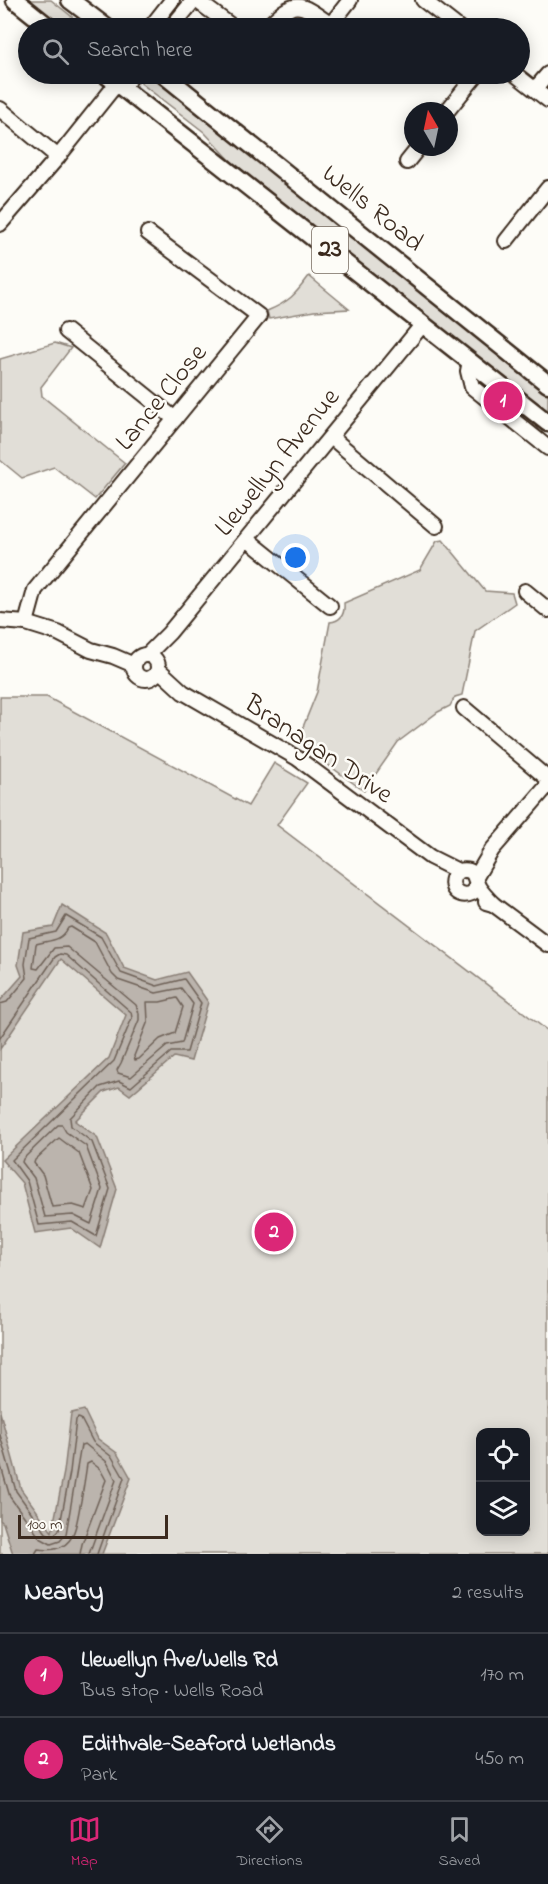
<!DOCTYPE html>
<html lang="en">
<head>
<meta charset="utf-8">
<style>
	body { margin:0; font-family:"Indie Flower",sans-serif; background:#242831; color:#f1f3f6 }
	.controls { position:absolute; right:18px; bottom:18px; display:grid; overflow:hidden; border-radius:12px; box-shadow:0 3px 15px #0003 }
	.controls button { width:54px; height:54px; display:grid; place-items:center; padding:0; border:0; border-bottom:2px solid #363941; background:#171b24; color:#f1f3f6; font:30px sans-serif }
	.compass { position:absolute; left:404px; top:102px; width:54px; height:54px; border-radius:50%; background:#171b24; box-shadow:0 3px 15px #0003; rotate:351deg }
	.scale { position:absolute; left:18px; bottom:15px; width:150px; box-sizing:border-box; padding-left:6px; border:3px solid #3b2a1e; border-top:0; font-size:16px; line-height:21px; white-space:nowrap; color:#3b2a1e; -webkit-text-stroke:4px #fdfcf7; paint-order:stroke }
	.you { position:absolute; left:296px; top:558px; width:21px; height:21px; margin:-15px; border:4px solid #fff; border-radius:50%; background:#1a73e8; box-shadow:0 0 0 9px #1a73e833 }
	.badge { display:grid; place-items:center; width:39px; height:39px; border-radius:50%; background:#db2777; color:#fff; font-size:20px; font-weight:700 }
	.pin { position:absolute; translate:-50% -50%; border:3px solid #fff; box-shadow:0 2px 6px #0006 }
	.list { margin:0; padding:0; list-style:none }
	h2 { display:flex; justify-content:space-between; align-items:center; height:78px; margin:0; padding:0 24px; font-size:26px }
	h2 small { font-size:20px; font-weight:400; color:#9ea1a6 }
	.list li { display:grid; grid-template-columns:39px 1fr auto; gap:18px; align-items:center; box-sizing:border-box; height:84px; padding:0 24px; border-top:2px solid #363941 }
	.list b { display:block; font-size:22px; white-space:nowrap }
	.list p { margin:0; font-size:20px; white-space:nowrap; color:#9ea1a6 }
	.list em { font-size:20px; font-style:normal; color:#9ea1a6 }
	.icon { flex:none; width:33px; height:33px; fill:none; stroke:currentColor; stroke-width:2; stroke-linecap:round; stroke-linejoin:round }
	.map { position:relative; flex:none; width:548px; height:1554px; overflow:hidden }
	.search { position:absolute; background:#171b24; box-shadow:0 3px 15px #0003; left:18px; right:18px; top:18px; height:66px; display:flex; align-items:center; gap:15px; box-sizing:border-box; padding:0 21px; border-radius:33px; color:#9ea1a6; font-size:22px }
	.sheet { height:246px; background:#171b24 }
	nav { display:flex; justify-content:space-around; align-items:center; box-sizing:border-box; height:84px; border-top:2px solid #363941; background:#171b24; font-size:16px; color:#9ea1a6 }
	nav a { display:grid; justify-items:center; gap:3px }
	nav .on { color:#db2777 }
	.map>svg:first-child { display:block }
	.green { fill:#e1ded7; stroke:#8e847a; stroke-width:1.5; fill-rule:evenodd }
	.water { fill:#bbb4ad; stroke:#887d74; stroke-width:1.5 }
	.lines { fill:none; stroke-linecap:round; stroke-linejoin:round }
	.shore { stroke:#6e6157; stroke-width:1.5 }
	.minor-casing { stroke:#3b2a1e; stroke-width:18 }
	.major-casing { stroke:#3b2a1e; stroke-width:21 }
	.minor { stroke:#fdfcf7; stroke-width:14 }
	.major { stroke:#fdfcf7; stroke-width:16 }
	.labels { text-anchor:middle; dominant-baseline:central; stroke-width:5; stroke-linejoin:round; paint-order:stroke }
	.shield { fill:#fdfcf7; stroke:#75695f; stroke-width:1.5 }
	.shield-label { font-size:26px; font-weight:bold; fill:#3b2a1e }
	.street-label { font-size:27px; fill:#3b2a1e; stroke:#fdfcf7 }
</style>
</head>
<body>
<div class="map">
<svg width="548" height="1554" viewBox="0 0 548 1554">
	<rect width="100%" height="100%" fill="#fdfcf7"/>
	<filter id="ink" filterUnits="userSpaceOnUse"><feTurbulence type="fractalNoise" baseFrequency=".0167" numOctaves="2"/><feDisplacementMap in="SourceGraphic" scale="12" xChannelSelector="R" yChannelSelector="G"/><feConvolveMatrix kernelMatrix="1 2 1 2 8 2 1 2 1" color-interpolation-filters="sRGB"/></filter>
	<g filter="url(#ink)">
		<g class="green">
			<polygon points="24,0 51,0 86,28 61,28"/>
			<polygon points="142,76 159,81 196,106 548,390 548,416 232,162 204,132 142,84 140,80"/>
			<path d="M309,276L349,309L314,311L269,319L267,311C289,302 295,295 309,276Z"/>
			<polygon points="55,343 71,348 41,387 42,396 125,463 95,499 54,467 22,478 0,460 0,359"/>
			<path d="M443,540L485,591L512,593L515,603L475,631L462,695L455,697L450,706L438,712L398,742L364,791L297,742L317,692L330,622C341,621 345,614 344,603L420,570L437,541Z"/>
			<path d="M0,697H47L248,806L274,763L307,783L277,825L548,1031V1554H0ZM480,1432H526V1532H480Z"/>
		</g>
		<g class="water">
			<polygon points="62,905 106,933 124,968 157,980 187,972 208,1002 191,1061 174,1057 130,1095 119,1087 104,1092 75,1121 97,1137 117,1189 100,1248 71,1228 35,1233 22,1183 2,1160 109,1058 126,1015 61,959 0,1049 0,1001 22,976 18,965 23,932 53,927"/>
			<polygon points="84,1410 98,1439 117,1453 131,1478 102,1554 13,1554 3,1523 0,1520 0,1412 21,1489 52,1532 64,1472 71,1413"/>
		</g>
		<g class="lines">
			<g class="shore">
				<path d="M71,927L95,942L112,974L118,980L156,993L181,988L193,1004L182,1043L167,1046L131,1077L118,1073L117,1070L121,1063L139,1020V1013L136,1005L67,947L54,948L38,969L33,968L36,944C49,940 61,942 68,928Z"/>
				<polygon points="177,998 183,1007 175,1033 160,1039 139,1059 135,1060 134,1056 148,1021 147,1002 160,1002"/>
				<polyline points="0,1004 7,1002 27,978 25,964 29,938 56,932 66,916 101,937 121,973 157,986 184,979 201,1003 187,1052 171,1052 131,1087 119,1081 100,1087 70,1118 71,1126 92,1142 110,1189 96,1236 72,1222 39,1225 27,1181 12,1160 114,1061 132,1018 131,1012 66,955 60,954 55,957 0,1038"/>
				<polygon points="58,1125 62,1125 66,1132 86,1146 102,1189 91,1224 73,1215 45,1217 34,1178 22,1162 23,1159"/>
				<polygon points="59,1138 79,1153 93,1190 86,1209 73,1205 52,1207 43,1175 34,1163 35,1160"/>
				<polyline points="0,1435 16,1491 46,1533 53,1536 59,1530 70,1472 76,1420 78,1418 81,1419 93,1442 112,1457 124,1478 97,1554"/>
				<polyline points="0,1463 10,1497 40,1538 51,1544 60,1541 66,1534 81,1445 85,1444 107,1462 116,1480 89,1554"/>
				<path d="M35,1554L38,1549C73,1554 75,1532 80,1506C83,1492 85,1478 87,1464L91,1462L100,1469L106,1480L82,1544L80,1554"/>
			</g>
			<g class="minor-casing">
				<g id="minor">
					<polyline points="196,0 234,28"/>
					<polyline points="423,0 459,28"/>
					<polyline points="150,28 172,0"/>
					<polyline points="171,28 194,0"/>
					<path d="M266,28C294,0 297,0 331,25"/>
					<polyline points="328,28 350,0"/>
					<polyline points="515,74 548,100"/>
					<polyline points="114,87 122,87 134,74"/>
					<polyline points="535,89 548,74"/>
					<polyline points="0,109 58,157"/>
					<polyline points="447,111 477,74"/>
					<polyline points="407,162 419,147"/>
					<polyline points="0,224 58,157 114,87"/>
					<polyline points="506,241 548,188"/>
					<polyline points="66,331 175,419"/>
					<polyline points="470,361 468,371 472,387 548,448"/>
					<polyline points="331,437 436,526"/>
					<polyline points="247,539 330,606"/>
					<polyline points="525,591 548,610"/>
					<polyline points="0,621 26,623 58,633 91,650 113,656 134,665"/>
					<polyline points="26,623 35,590 259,316 148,233"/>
					<circle cx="146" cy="667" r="12"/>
					<polyline points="147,655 169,633 423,324"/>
					<polyline points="158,669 183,692 297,758 430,857 458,871"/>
					<polyline points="464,708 548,779"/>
					<polyline points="476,877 492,850 548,785"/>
					<path d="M477,885L472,893C456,900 445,883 458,871C477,867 473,878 479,888C483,894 488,899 493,904"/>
					<polyline points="486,902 493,904 548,945"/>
				</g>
			</g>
			<g class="major-casing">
				<g id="major">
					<polyline points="15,0 50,28"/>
					<polyline points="70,0 107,28"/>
					<polyline points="105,74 548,423"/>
					<polyline points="163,74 548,384"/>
				</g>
			</g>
			<use href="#minor" class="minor"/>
			<use href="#major" class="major"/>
		</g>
	</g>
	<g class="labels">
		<rect class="shield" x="312" y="227" width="36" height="46" rx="4.5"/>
		<g class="shield-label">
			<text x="330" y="250">23</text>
		</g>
		<g class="street-label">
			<text transform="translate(372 209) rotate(39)">Wells Road</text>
			<text transform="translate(162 398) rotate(-51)">Lance Close</text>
			<text transform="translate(278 463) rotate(-51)">Llewellyn Avenue</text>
			<text transform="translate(318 750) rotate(34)">Branagan Drive</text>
		</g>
	</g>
</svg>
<div class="controls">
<button><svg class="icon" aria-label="locate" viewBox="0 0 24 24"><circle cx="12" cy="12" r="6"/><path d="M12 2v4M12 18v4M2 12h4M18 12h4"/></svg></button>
<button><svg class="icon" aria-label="layers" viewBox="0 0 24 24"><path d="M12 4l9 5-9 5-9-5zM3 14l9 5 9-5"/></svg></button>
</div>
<svg class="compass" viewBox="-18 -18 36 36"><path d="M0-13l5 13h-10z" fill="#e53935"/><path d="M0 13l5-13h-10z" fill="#9ea1a6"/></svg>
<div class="scale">100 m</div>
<div class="you"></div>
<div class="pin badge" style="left:503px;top:401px">1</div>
<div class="pin badge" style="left:274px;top:1232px">2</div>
<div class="search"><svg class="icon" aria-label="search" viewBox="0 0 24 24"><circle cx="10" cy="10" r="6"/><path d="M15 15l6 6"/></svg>Search here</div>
</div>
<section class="sheet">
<h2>Nearby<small>2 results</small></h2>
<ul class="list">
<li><span class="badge">1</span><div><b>Llewellyn Ave/Wells Rd</b><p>Bus stop · Wells Road</p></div><em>170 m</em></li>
<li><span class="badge">2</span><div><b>Edithvale-Seaford Wetlands</b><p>Park</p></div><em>450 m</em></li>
</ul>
</section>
<nav>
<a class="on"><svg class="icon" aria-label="map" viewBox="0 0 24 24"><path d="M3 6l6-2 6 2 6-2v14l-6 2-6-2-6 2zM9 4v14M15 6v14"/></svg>Map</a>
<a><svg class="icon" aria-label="directions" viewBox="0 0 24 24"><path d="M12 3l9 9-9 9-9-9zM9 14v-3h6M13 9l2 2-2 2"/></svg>Directions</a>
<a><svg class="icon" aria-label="saved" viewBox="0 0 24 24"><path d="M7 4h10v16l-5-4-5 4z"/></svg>Saved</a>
</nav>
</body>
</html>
